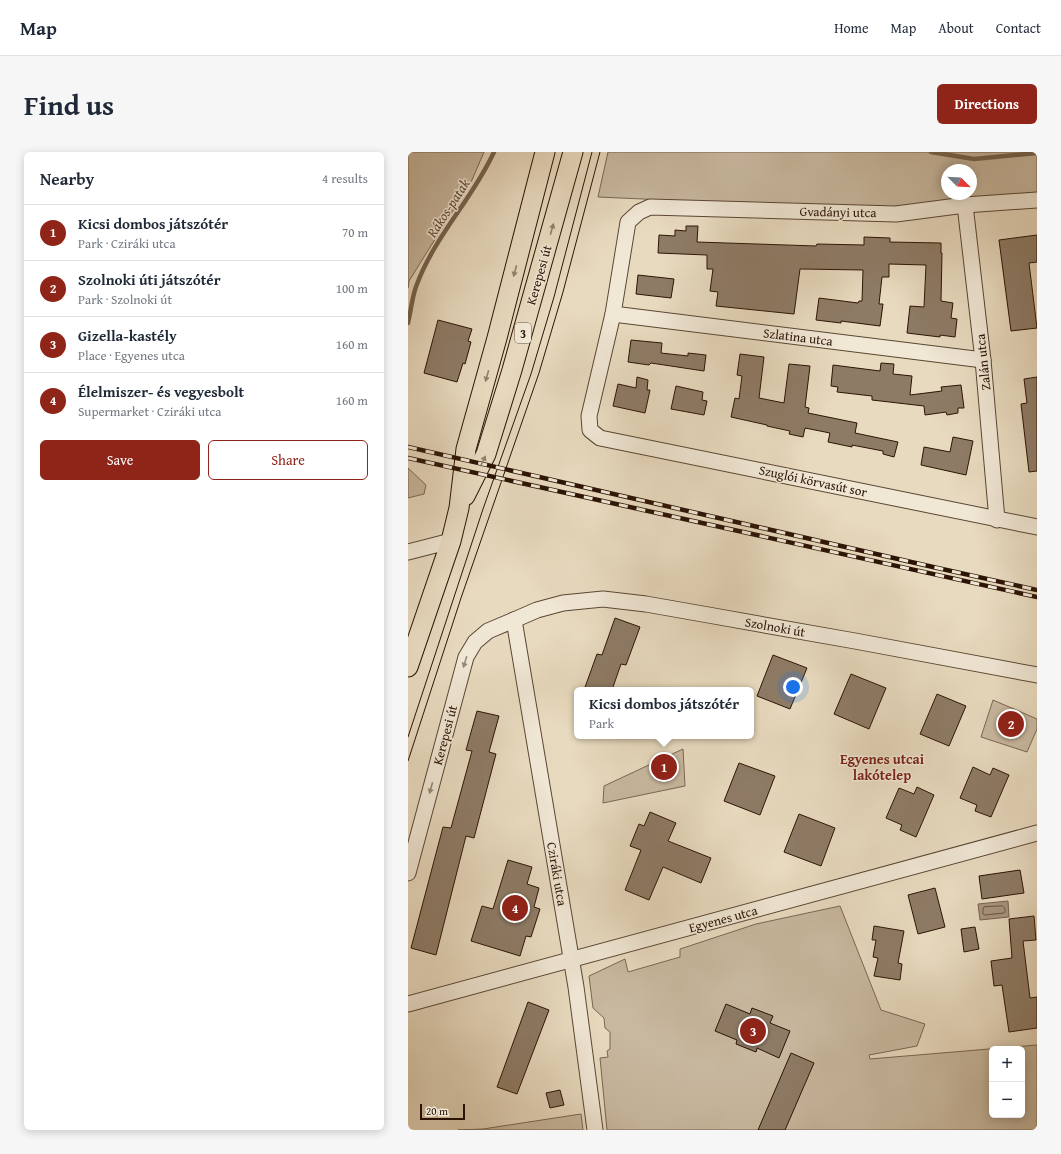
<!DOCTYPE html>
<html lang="en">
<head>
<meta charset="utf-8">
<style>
	body { margin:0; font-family:"Gentium Book Plus",serif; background:#f6f6f7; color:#1f2937 }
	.controls { position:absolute; right:12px; bottom:12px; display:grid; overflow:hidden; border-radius:6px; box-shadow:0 2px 10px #0003 }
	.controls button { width:36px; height:36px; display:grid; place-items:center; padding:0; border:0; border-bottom:1px solid #e0e1e3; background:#fff; color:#1f2937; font:20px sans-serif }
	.compass { position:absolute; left:533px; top:12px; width:36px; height:36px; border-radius:50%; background:#fff; box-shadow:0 2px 10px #0003; rotate:114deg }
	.scale { position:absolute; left:12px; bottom:10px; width:45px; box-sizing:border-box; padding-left:4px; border:2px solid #2c1405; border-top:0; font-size:11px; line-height:14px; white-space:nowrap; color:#2c1405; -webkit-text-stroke:3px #f0e7d5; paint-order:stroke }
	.you { position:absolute; left:385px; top:535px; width:14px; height:14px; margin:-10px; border:3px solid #fff; border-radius:50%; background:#1a73e8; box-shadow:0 0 0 6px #1a73e833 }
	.badge { display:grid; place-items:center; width:26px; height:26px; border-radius:50%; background:#8f2418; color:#fff; font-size:13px; font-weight:700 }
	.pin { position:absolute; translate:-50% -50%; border:2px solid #fff; box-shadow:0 1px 4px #0006 }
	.popup { position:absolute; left:166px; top:535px; width:180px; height:52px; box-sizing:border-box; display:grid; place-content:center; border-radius:6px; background:#fff; filter:drop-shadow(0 1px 3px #0005); font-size:13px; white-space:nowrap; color:#747a83 }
	.popup b { font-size:15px; color:#1f2937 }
	.popup::after { content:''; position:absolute; left:50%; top:100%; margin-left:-8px; border:8px solid transparent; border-top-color:#fff }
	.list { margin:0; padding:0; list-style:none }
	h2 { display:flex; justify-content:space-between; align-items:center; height:52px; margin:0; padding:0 16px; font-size:17px }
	h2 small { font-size:13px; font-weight:400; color:#747a83 }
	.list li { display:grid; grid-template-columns:26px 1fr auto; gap:12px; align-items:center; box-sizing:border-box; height:56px; padding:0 16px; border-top:1px solid #e0e1e3 }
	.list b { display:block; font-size:15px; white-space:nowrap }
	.list p { margin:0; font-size:13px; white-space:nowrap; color:#747a83 }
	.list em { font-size:13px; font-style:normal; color:#747a83 }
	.actions { display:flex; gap:8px; padding:12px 16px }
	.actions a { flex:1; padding:9px 0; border:1px solid #8f2418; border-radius:6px; text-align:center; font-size:14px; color:#8f2418 }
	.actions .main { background:#8f2418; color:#fff }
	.map { position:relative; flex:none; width:629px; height:978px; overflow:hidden; border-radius:6px }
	header { display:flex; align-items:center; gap:24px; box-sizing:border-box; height:56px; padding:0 20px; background:#fff; border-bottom:1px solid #e0e1e3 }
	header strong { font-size:19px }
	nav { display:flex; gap:22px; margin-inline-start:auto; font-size:14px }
	.intro { display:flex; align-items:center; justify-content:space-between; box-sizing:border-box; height:96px; padding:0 24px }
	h1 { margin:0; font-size:28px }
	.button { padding:10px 18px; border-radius:6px; background:#8f2418; color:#fff; font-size:14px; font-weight:700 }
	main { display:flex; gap:24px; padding:0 24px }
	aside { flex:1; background:#fff; border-radius:6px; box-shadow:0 2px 10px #0003 }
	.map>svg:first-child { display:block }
	.green { fill:#c8b89f; stroke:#7a6652; fill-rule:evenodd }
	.water { fill:#a89780; stroke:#76634f }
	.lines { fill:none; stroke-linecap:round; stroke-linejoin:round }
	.shore { stroke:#6a5642; stroke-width:1 }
	.stream { stroke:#76634f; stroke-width:4.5 }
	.building { fill:#8e7b66; stroke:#2c1405 }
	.minor-casing { stroke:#5b4634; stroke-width:17 }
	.major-casing { stroke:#2c1405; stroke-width:21 }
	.minor { stroke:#f0e7d5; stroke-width:15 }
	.major { stroke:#e8dabf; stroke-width:19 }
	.tram { stroke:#2c1405; stroke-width:1 }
	.rail-casing { stroke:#2c1405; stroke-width:4.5 }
	.rail { stroke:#f0e7d5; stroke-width:3; stroke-dasharray:9; stroke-linecap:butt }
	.oneway { fill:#93816b }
	.oneway2 { fill:#988877 }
	.labels { text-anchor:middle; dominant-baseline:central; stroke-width:3; stroke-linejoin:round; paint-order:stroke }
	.shield { fill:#f0e7d5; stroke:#675343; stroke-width:1 }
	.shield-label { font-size:12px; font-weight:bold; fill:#2c1405 }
	.street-label { font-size:13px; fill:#2c1405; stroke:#f0e7d5 }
	.water-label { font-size:14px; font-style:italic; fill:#5e4836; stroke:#f0e7d5 }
	.neighbourhood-label { font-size:14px; font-weight:bold; fill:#7a1f14; stroke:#f0e7d5 }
</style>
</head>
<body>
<header>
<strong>Map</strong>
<nav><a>Home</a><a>Map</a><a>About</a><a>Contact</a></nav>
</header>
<div class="intro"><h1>Find us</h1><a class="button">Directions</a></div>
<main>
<aside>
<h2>Nearby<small>4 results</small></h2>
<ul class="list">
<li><span class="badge">1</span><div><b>Kicsi dombos játszótér</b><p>Park · Cziráki utca</p></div><em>70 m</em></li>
<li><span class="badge">2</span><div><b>Szolnoki úti játszótér</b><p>Park · Szolnoki út</p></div><em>100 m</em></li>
<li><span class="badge">3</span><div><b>Gizella-kastély</b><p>Place · Egyenes utca</p></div><em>160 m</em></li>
<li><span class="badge">4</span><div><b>Élelmiszer- és vegyesbolt</b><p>Supermarket · Cziráki utca</p></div><em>160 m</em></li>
</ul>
<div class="actions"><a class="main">Save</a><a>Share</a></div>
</aside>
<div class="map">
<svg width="629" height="978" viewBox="0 0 629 978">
	<rect width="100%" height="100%" fill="#e8dabf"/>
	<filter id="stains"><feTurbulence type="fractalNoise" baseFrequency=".005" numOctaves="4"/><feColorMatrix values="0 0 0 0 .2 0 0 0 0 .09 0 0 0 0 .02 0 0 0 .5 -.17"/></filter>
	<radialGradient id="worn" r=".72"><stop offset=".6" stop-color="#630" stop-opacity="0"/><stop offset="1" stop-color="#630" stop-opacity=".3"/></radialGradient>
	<g class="green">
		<polygon points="0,0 76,0 64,28 1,129 0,136"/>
		<path d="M200,0H629V43L501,56H436L190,45ZM539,18H563V42H539Z"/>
		<polygon points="0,316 18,333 16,342 0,346"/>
		<polygon points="585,548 629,567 629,577 619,600 573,585"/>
		<polygon points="275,597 277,634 195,651 196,634"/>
		<path d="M432,754L473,858L517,872L509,894L461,903L462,907L629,893V978H199L192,906L200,905L199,899L202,897V880L197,876L196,866L185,856L181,824L217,807L220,820L272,805V797L348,772ZM584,897H614V963H584Z"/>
		<polygon points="173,962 175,978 50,978 75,977"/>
	</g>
	<polygon class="water" points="600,749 601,765 572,768 570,752"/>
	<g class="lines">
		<path class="shore" d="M595,754C597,755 598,760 596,761L577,763L575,762V757L576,755Z"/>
		<g class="stream">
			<polyline points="523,0 566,7 629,1"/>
			<path d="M0,171C3,159 4,144 9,132C27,84 65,46 86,0"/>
		</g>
	</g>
	<g class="building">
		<polygon points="278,74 290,74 289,90 408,94 409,92 456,93 456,85 482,86 482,90 533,91 533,101 534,101 533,149 545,151 543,166 549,167 547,185 532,183 532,185 499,181 502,154 516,155 518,113 481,112 481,125 474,125 471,152 475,152 472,174 433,169 433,171 408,168 411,146 450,151 451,149 454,149 455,118 392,117 386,162 308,154 310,140 302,139 305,117 299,117 299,103 250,101 251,83 267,84 267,78 278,79"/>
		<polygon points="629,83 629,110 621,111 629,176 603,179 591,88"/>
		<polygon points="230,123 266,127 263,146 228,142"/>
		<polygon points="30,168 64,177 60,189 63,190 57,212 55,211 49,230 16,221"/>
		<polygon points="223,188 254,191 253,201 280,204 280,201 298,203 296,219 243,211 241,213 220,210"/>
		<polygon points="332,202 356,205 351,246 376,251 381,212 402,214 397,255 401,256 400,261 449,271 447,281 490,290 486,305 475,302 475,299 444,293 444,295 420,290 422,281 397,276 395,285 381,282 382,279 359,274 359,273 323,265 327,246 331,247 334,224 329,223"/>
		<polygon points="473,211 486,212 485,222 504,224 502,243 534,239 533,235 553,233 556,256 550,256 550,261 539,263 538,260 517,263 516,254 464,248 464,244 429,240 430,235 423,234 425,213 472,219"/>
		<polygon points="229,225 240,228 239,238 242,238 237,261 205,254 210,232 228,236"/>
		<polygon points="629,225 629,319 621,320 613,252 619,251 616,227"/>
		<polygon points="268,234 295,240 294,248 299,249 296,263 263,257"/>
		<polygon points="545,285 565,289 558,323 513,313 516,295 542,300"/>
		<polygon points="207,466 232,475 218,513 213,512 204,538 176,538 189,502 194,503"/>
		<polygon points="365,503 399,516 382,557 349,544"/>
		<polygon points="443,522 478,536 461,577 426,562"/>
		<polygon points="529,542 558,554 541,594 512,582"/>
		<polygon points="69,559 91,564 81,600 88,602 66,686 58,684 28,803 3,796 35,675 43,676 64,599 58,598"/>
		<polygon points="331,611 367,624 352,663 316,649"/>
		<polygon points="565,615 582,623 585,616 601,623 583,665 567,659 569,653 552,646"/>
		<polygon points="509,635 526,643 508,685 492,678 494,673 478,666 491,636 506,642"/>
		<polygon points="242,660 268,671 260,689 303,706 293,731 255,715 241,748 217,738 233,698 222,694 231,672 236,674"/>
		<polygon points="391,662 427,676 413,714 376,700"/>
		<polygon points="100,708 124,715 119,732 131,736 126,755 132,757 123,785 118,784 112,804 63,789 74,754 85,757"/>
		<polygon points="612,718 616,741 574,747 571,724"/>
		<polygon points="527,736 537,775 510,782 500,743"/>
		<polygon points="626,764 628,788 615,789 622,846 629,845 629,876 601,880 594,833 586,834 583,809 604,806 601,767"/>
		<polygon points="466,774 496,779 490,811 494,812 492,828 466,824 470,806 465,805 468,788 464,788"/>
		<polygon points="567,775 571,797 556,800 553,777"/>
		<polygon points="120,850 141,858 109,942 89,935"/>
		<polygon points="318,852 342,862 344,856 365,864 362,871 382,879 371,906 349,896 348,900 328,892 329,888 307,879"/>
		<polygon points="383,901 406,911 377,978 350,978"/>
		<polygon points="152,938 156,953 142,956 138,941"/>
	</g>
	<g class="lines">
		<g class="minor-casing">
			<g id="minor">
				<polyline points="629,48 557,53 488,62 242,55 231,60 220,70 205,162 181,264 182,278 192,286 629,375"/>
				<polyline points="557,53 575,208 589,368"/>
				<polyline points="205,162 575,208"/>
				<polyline points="0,400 43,389"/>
				<polyline points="106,468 168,835 187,978"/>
				<polyline points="0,721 58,505 67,490 80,479 106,468 129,458 155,451 195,447 238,452 306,464 447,489 629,523"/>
				<polyline points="0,852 629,681"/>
			</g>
		</g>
		<g class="major-casing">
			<g id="major">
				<polyline points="57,344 78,302 104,218 165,0"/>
				<polyline points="0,515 43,389 51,356 58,297 89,186 137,0"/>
			</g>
		</g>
		<use href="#minor" class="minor"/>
		<use href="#major" class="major"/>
		<g class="tram">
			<polyline points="0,585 75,357 123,222 146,145 184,0"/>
			<polyline points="0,609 53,446 131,221 155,140 192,0"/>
		</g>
		<g class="rail-casing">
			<g id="rail">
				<polyline points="0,295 525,415 629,438"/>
				<polyline points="0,306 629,445"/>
			</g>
		</g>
		<use href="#rail" class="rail"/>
	</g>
	<defs><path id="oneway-solid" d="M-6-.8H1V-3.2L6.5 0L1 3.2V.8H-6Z"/></defs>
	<g class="oneway">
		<use href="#oneway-solid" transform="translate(144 77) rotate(-74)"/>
		<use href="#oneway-solid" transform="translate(107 119) rotate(105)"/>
		<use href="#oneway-solid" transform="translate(79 224) rotate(106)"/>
		<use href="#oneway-solid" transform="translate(75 309) rotate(-64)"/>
	</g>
	<g class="oneway2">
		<use href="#oneway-solid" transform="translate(57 510) rotate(107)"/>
		<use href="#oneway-solid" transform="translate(23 636) rotate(105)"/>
	</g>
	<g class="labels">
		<rect class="shield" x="107" y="171" width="16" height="20" rx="3"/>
		<g class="shield-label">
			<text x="115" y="181">3</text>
		</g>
		<g class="street-label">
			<text transform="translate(430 60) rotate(1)">Gvadányi utca</text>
			<text transform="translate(131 123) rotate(-74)">Kerepesi út</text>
			<text transform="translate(390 185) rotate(7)">Szlatina utca</text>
			<text transform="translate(575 210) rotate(-96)">Zalán utca</text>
			<text transform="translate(405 329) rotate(12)">Szuglói körvasút sor</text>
			<text transform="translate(367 475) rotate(10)">Szolnoki út</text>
			<text transform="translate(37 583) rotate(-75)">Kerepesi út</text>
			<text transform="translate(149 722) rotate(80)">Cziráki utca</text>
			<text transform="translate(315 767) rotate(-15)">Egyenes utca</text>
		</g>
		<g class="water-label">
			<text transform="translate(40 56) rotate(-57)">Rákos-patak</text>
		</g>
		<g class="neighbourhood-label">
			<text x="474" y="607">Egyenes utcai<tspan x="474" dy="16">lakótelep</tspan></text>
		</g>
	</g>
	<rect width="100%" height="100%" filter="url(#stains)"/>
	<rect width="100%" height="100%" fill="url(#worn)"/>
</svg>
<div class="controls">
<button>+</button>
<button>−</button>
</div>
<svg class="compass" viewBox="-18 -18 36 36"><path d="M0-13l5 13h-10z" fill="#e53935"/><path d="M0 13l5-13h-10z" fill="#747a83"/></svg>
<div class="scale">20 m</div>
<div class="you"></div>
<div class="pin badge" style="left:256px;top:615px">1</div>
<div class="popup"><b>Kicsi dombos játszótér</b>Park</div>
<div class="pin badge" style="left:603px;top:572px">2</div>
<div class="pin badge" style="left:345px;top:879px">3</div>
<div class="pin badge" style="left:107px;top:756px">4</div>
</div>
</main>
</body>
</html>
